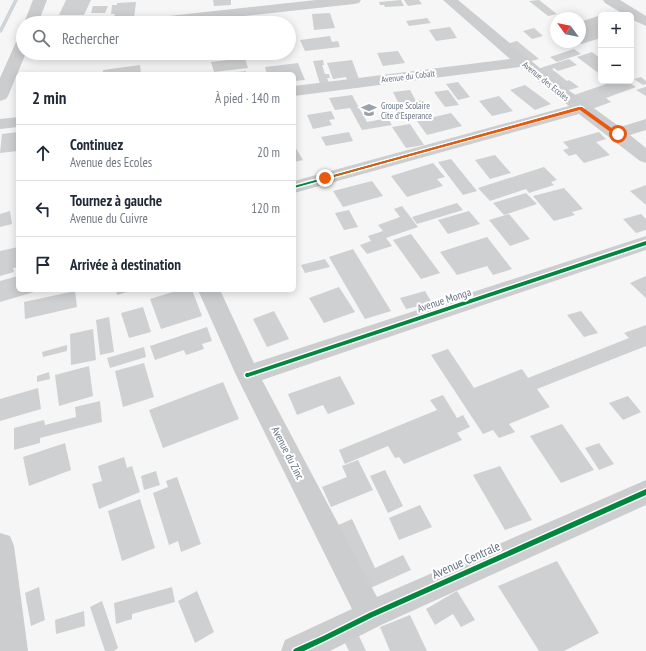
<!DOCTYPE html>
<html lang="fr">
<head>
<meta charset="utf-8">
<style>
	body { margin:0; font-family:"PT Sans Narrow",sans-serif; background:#f2f2f3; color:#1f2937 }
	.controls { position:absolute; right:12px; top:12px; display:grid; overflow:hidden; border-radius:6px; box-shadow:0 2px 10px #0003 }
	.controls button { width:36px; height:36px; display:grid; place-items:center; padding:0; border:0; border-bottom:1px solid #e0e1e3; background:#fff; color:#1f2937; font:20px sans-serif }
	.compass { position:absolute; left:550px; top:12px; width:36px; height:36px; border-radius:50%; background:#fff; box-shadow:0 2px 10px #0003; rotate:303deg }
	.stop { position:absolute; width:12px; height:12px; margin:-9px; border:3px solid #ea580c; border-radius:50%; background:#fff }
	.stop.end { background:#ea580c; border-color:#fff; box-shadow:0 1px 4px #0008 }
	.list { margin:0; padding:0; list-style:none }
	h2 { display:flex; justify-content:space-between; align-items:center; height:52px; margin:0; padding:0 16px; font-size:17px }
	h2 small { font-size:13px; font-weight:400; color:#747a83 }
	.list li { display:grid; grid-template-columns:26px 1fr auto; gap:12px; align-items:center; box-sizing:border-box; height:56px; padding:0 16px; border-top:1px solid #e0e1e3 }
	.list b { display:block; font-size:15px; white-space:nowrap }
	.list p { margin:0; font-size:13px; white-space:nowrap; color:#747a83 }
	.list em { font-size:13px; font-style:normal; color:#747a83 }
	.icon { flex:none; width:22px; height:22px; fill:none; stroke:currentColor; stroke-width:2; stroke-linecap:round; stroke-linejoin:round }
	.map { position:relative; flex:none; width:646px; height:651px; overflow:hidden }
	.search { position:absolute; background:#fff; box-shadow:0 2px 10px #0003; left:16px; top:16px; width:280px; height:44px; display:flex; align-items:center; gap:10px; box-sizing:border-box; padding:0 14px; border-radius:22px; color:#747a83; font-size:15px }
	.panel { position:absolute; background:#fff; box-shadow:0 2px 10px #0003; left:16px; top:72px; width:280px; height:220px; border-radius:6px }
	.map>svg:first-child { display:block }
	.lines { fill:none; stroke-linecap:round; stroke-linejoin:round }
	.stream { fill:#ced4d8; fill-rule:evenodd }
	.building { fill:#ced0d1 }
	.minor { fill:#cccdcf; fill-rule:evenodd }
	.cycleway-casing { stroke:#fff; stroke-width:3 }
	.cycleway { fill:#00873e; fill-rule:evenodd }
	.route { fill:#ea580c }
	.labels { text-anchor:middle; dominant-baseline:central; stroke-width:4; stroke-linejoin:round; paint-order:stroke }
	.far-street-label { font-size:9px; fill:#687484; stroke:#fff }
	.far-poi-label { font-size:9px; fill:#687484; stroke:#fff; text-anchor:start }
	.street-label { font-size:11px; fill:#687484; stroke:#fff }
	.near-street-label { font-size:13px; fill:#687484; stroke:#fff }
</style>
</head>
<body>
<div class="map">
<svg width="646" height="651" viewBox="0 0 646 651">
	<rect width="100%" height="100%" fill="#f6f6f6"/>
	<g class="lines">
		<polygon class="stream" points="14,0 18,0 2,32 0,33 0,28"/>
	</g>
	<g class="building">
		<polygon points="66,0 91,0 84,15 59,15"/>
		<polygon points="213,0 231,0 231,5 214,6"/>
		<polygon points="401,0 404,6 385,7 384,5 380,5 379,2"/>
		<polygon points="404,0 419,0 422,4 408,6"/>
		<polygon points="539,0 557,14 548,16 529,1"/>
		<polygon points="136,2 134,18 123,19 123,16 114,16 115,14 111,14 112,5 117,5 117,3"/>
		<polygon points="93,6 108,6 105,13 91,13"/>
		<polygon points="330,13 335,28 314,30 312,14"/>
		<polygon points="601,15 601,38 581,44 578,42 580,42 580,22"/>
		<polygon points="252,16 253,23 239,23 238,18"/>
		<polygon points="427,18 431,23 409,26 406,21"/>
		<polygon points="450,27 457,38 436,41 429,30"/>
		<polygon points="534,28 543,36 532,39 523,31"/>
		<polygon points="289,32 293,32 294,40 289,40"/>
		<polygon points="330,36 332,42 338,41 340,47 305,51 300,40"/>
		<polygon points="517,41 539,59 528,62 506,44"/>
		<polygon points="574,49 581,54 557,62 550,57"/>
		<polygon points="398,51 405,63 383,66 377,53"/>
		<polygon points="592,52 601,59 601,75 577,57"/>
		<polygon points="245,58 248,68 214,72 211,62"/>
		<polygon points="569,59 577,65 558,71 554,68 552,69 567,81 569,80 579,87 566,91 537,69"/>
		<polygon points="323,60 324,65 322,65 325,74 329,74 330,78 327,78 329,83 320,84 313,61"/>
		<polygon points="352,60 359,79 347,80 346,77 333,79 327,63"/>
		<polygon points="298,63 305,80 294,81 294,74 267,74 265,67"/>
		<polygon points="140,65 141,74 103,74 103,70"/>
		<polygon points="246,71 246,74 228,74 228,73"/>
		<polygon points="641,77 646,81 646,84 643,85 634,79"/>
		<polygon points="615,81 627,81 636,87 606,98 611,102 592,109 574,95"/>
		<polygon points="458,82 470,97 458,100 446,84"/>
		<polygon points="525,85 551,104 535,110 510,90"/>
		<polygon points="645,87 646,87 646,96 636,90"/>
		<polygon points="410,90 416,101 424,100 428,108 402,110 393,92"/>
		<polygon points="448,90 459,105 445,107 434,92"/>
		<polygon points="352,95 367,122 388,118 392,125 362,130 350,108 335,110 329,98"/>
		<polygon points="499,96 513,111 492,116 479,101"/>
		<polygon points="331,111 335,119 329,120 332,125 313,129 307,115"/>
		<polygon points="451,113 462,126 427,135 417,121"/>
		<polygon points="410,124 424,145 406,148 392,127"/>
		<polygon points="18,132 18,151 0,153 2,134"/>
		<polygon points="349,132 353,141 326,146 321,137"/>
		<polygon points="599,132 606,139 596,142 610,155 584,163 576,154 569,156 563,150 569,148 563,142"/>
		<polygon points="294,145 303,160 294,162"/>
		<polygon points="495,155 511,173 490,179 475,160"/>
		<polygon points="451,159 477,191 463,195 438,162"/>
		<polygon points="433,163 445,177 437,179 443,186 407,197 391,176"/>
		<polygon points="544,167 557,180 551,182 554,185 529,193 526,189 490,201 478,188"/>
		<polygon points="372,181 383,196 343,207 333,191"/>
		<polygon points="646,185 646,205 630,191"/>
		<polygon points="564,188 583,209 572,212 575,215 554,221 533,196"/>
		<polygon points="526,193 537,204 504,215 493,203"/>
		<polygon points="457,203 463,210 417,224 412,217"/>
		<polygon points="402,206 418,227 386,238 392,246 367,254 360,245 371,241 368,236 383,231 378,225 400,217 394,209"/>
		<polygon points="349,210 358,227 344,230 335,213"/>
		<polygon points="10,211 12,224 0,227 0,214"/>
		<polygon points="469,211 480,224 448,234 438,220"/>
		<polygon points="509,214 530,239 510,246 489,220"/>
		<polygon points="641,214 646,219 646,230 636,233 623,219"/>
		<polygon points="411,234 440,273 421,279 393,240"/>
		<polygon points="487,237 512,269 493,275 487,266 457,275 440,252"/>
		<polygon points="18,247 18,267 13,268 14,272 0,276 0,251"/>
		<polygon points="353,249 391,311 365,319 329,257"/>
		<polygon points="325,259 330,267 305,273 301,265"/>
		<polygon points="18,276 18,290 33,290 34,292 0,302 0,281"/>
		<polygon points="646,276 646,298 630,283"/>
		<polygon points="339,287 355,312 324,323 309,298"/>
		<polygon points="116,290 133,290 117,295"/>
		<polygon points="179,290 192,290 202,316 161,329 150,299"/>
		<polygon points="75,291 77,307 25,319 24,302"/>
		<polygon points="425,291 432,303 406,309 400,298"/>
		<polygon points="143,307 151,332 129,338 121,313"/>
		<polygon points="274,311 289,339 267,347 253,319"/>
		<polygon points="581,311 598,333 584,337 567,315"/>
		<polygon points="109,317 114,352 100,355 96,320"/>
		<polygon points="646,325 646,346 537,389 550,407 509,424 515,432 499,438 493,430 483,434 431,355 448,349 474,388 522,369 528,378 629,338 624,333"/>
		<polygon points="207,327 212,341 202,344 204,349 186,355 184,350 155,360 150,346"/>
		<polygon points="93,329 96,360 71,365 70,334"/>
		<polygon points="67,345 67,351 43,357 42,352"/>
		<polygon points="144,347 146,357 110,368 107,358"/>
		<polygon points="144,363 154,397 123,407 115,371"/>
		<polygon points="89,366 93,396 59,406 55,375"/>
		<polygon points="49,372 50,379 37,382 37,376"/>
		<polygon points="340,376 355,404 328,414 323,405 297,415 288,394"/>
		<polygon points="223,382 239,419 163,448 149,410"/>
		<polygon points="38,388 41,409 0,421 0,399"/>
		<polygon points="443,395 457,418 463,415 470,427 457,433 462,440 404,464 399,457 395,458 388,446 345,464 339,450 437,410 430,400"/>
		<polygon points="628,396 641,412 623,420 609,403"/>
		<polygon points="100,401 102,422 40,438 40,443 14,450 14,428 44,420 45,425 76,417 75,407"/>
		<polygon points="562,424 594,470 561,483 530,436"/>
		<polygon points="65,443 71,470 29,486 23,457"/>
		<polygon points="599,443 614,464 599,470 585,448"/>
		<polygon points="124,457 127,468 132,466 140,492 99,509 92,484 102,481 98,466"/>
		<polygon points="358,460 373,490 331,507 322,487 347,477 342,466"/>
		<polygon points="500,466 532,520 505,530 473,475"/>
		<polygon points="385,470 403,506 388,513 370,476"/>
		<polygon points="156,471 160,485 144,490 141,476"/>
		<polygon points="177,477 201,544 181,552 178,541 169,545 153,493 168,487 166,481"/>
		<polygon points="140,499 155,548 122,561 108,511"/>
		<polygon points="420,505 432,527 399,540 389,518"/>
		<polygon points="352,519 375,568 403,555 411,570 366,590 336,526"/>
		<polygon points="557,561 599,633 564,651 539,651 498,586"/>
		<polygon points="39,587 45,620 31,626 25,593"/>
		<polygon points="172,587 175,602 132,614 132,619 116,624 114,603"/>
		<polygon points="197,591 214,632 195,643 178,601"/>
		<polygon points="457,591 475,620 461,627 453,614 435,625 426,609"/>
		<polygon points="102,601 118,648 114,651 105,651 90,607"/>
		<polygon points="84,611 85,626 56,634 55,620"/>
		<polygon points="410,615 427,651 390,651 380,627"/>
		<polygon points="359,636 366,651 349,651 345,643"/>
	</g>
	<g class="lines">
		<g class="minor">
			<polygon points="33,0 47,0 38,23 24,23"/>
			<polygon points="316,0 361,0 359,3 354,4 180,23 134,23 136,20 141,19"/>
			<polygon points="443,0 458,0 553,79 620,127 646,119 646,130 630,135 646,148 646,163 640,161 579,114 294,193 294,181 569,106 520,67 294,96 294,86 510,59"/>
			<polygon points="603,0 620,0 646,16 646,26 631,19 631,15 625,15 605,3"/>
			<polygon points="23,38 23,53 26,53 8,96 6,99 0,101 0,78 16,42 18,39"/>
			<polygon points="18,117 18,127 0,129 0,119"/>
			<polygon points="646,236 646,250 262,380 377,597 646,480 646,505 381,625 330,651 281,651 285,640 352,609 236,375 198,290 220,290 254,363"/>
			<polygon points="0,533 10,536 14,546 28,651 0,651"/>
		</g>
		<g class="cycleway-casing">
			<g id="cycleway">
				<polygon points="580,107 581,107 583,108 294,188 294,186"/>
				<polygon points="646,241 646,245 248,377 246,377 245,375 246,373 248,373"/>
				<polygon points="646,489 646,495 373,617 327,640 304,651 293,651 294,649 323,636 369,613"/>
			</g>
		</g>
		<use href="#cycleway" class="cycleway"/>
	</g>
	<polygon class="route" points="579,107 582,107 620,134 616,136 580,110 325,179 323,178"/>
	<defs>
		<g id="school-bare" transform="scale(1.2)"><path d="M0-5L7-2L0 1L-7-2ZM-4 1L0 2.5L4 1V4Q0 6-4 4Z" fill="#9aa2ac" stroke="#fff" stroke-width="2.5" paint-order="stroke"/></g>
	</defs>
	<g fill-rule="evenodd">
		<use href="#school-bare" x="369" y="110"/>
	</g>
	<g class="labels">
		<g class="far-street-label">
			<text transform="translate(408 76) rotate(-7)">Avenue du Cobalt</text>
			<text transform="translate(546 81) rotate(39)">Avenue des Ecoles</text>
		</g>
		<g class="far-poi-label">
			<text x="381" y="105">Groupe Scolaire<tspan x="381" dy="10">Cite d'Esperance</tspan></text>
		</g>
		<g class="street-label">
			<text transform="translate(444 300) rotate(-18)">Avenue Monga</text>
			<text transform="translate(288 453) rotate(63)">Avenue du Zinc</text>
		</g>
		<g class="near-street-label">
			<text transform="translate(466 560) rotate(-24)">Avenue Centrale</text>
		</g>
	</g>
</svg>
<div class="controls">
<button>+</button>
<button>−</button>
</div>
<svg class="compass" viewBox="-18 -18 36 36"><path d="M0-13l5 13h-10z" fill="#e53935"/><path d="M0 13l5-13h-10z" fill="#747a83"/></svg>
<div class="stop" style="left:618px;top:134px"></div>
<div class="stop end" style="left:325px;top:178px"></div>
<div class="search"><svg class="icon" aria-label="search" viewBox="0 0 24 24"><circle cx="10" cy="10" r="6"/><path d="M15 15l6 6"/></svg>Rechercher</div>
<section class="panel">
<h2>2 min<small>À pied · 140 m</small></h2>
<ul class="list">
<li><svg class="icon" aria-label="ahead" viewBox="0 0 24 24"><path d="M12 20V5M6 11l6-6 6 6"/></svg><div><b>Continuez</b><p>Avenue des Ecoles</p></div><em>20 m</em></li>
<li><svg class="icon" aria-label="left" viewBox="0 0 24 24"><path d="M17 20v-9H6M10 6l-5 5 5 5"/></svg><div><b>Tournez à gauche</b><p>Avenue du Cuivre</p></div><em>120 m</em></li>
<li><svg class="icon" aria-label="arrive" viewBox="0 0 24 24"><path d="M6 21V4h12l-3 4 3 4H6"/></svg><div><b>Arrivée à destination</b></div></li>
</ul>
</section>
</div>
</body>
</html>
